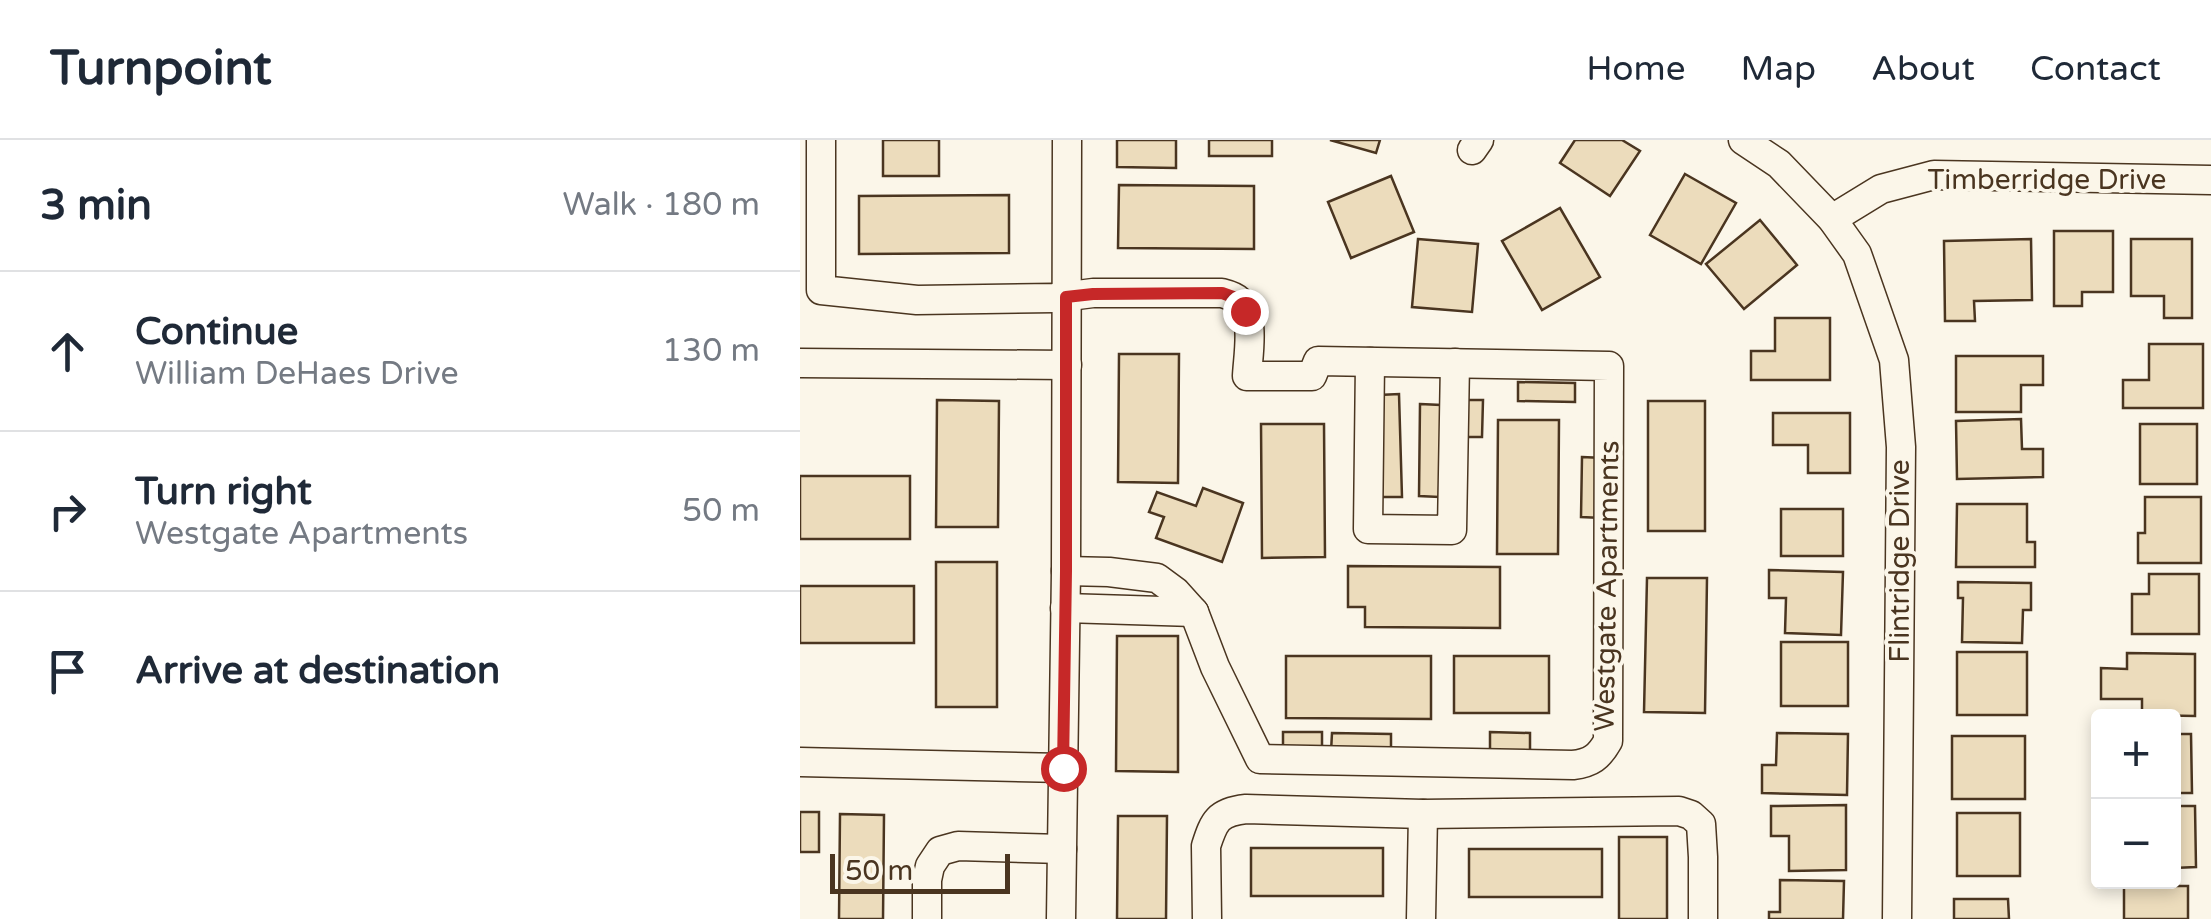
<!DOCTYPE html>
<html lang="en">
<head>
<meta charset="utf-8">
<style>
	body { margin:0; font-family:"Varela Round",sans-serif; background:#f6f6f7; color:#1f2937 }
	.controls { position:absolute; right:30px; bottom:30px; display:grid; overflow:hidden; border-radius:10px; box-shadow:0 5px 15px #0003 }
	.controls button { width:90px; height:90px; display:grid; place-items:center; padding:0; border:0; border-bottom:2px solid #e0e1e3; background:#fff; color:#1f2937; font:50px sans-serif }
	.scale { position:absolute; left:30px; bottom:25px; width:180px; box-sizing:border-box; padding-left:10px; border:5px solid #4a3520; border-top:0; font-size:28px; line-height:35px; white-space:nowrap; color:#4a3520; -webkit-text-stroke:8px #fbf6e9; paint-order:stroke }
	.stop { position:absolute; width:30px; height:30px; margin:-22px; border:8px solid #c62828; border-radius:50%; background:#fff }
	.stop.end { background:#c62828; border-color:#fff; box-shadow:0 2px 10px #0008 }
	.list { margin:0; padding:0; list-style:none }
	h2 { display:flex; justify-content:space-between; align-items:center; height:130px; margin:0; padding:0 40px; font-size:42px }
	h2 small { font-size:32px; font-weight:400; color:#747a83 }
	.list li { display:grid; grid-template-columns:65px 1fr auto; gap:30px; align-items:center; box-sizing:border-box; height:160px; padding:0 40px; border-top:2px solid #e0e1e3 }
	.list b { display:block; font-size:38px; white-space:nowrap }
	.list p { margin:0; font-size:32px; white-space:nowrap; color:#747a83 }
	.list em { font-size:32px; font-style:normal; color:#747a83 }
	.icon { flex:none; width:55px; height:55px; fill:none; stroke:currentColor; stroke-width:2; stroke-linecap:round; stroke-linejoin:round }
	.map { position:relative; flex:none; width:1411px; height:779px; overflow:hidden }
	header { display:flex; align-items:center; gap:60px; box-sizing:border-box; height:140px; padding:0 50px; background:#fff; border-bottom:2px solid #e0e1e3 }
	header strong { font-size:48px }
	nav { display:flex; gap:55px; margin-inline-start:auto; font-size:35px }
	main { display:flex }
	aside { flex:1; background:#fff }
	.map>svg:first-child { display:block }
	.building { fill:#ecdcbc; stroke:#4a3520; stroke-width:2.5 }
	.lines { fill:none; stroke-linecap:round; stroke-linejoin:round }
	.minor-casing { stroke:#4a3520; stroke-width:31 }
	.minor { stroke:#fbf6e9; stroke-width:28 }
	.route { stroke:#c62828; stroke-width:12 }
	.labels { text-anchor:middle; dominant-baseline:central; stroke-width:8; stroke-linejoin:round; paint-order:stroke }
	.street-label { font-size:28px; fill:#4a3520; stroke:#fbf6e9 }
</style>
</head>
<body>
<header>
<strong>Turnpoint</strong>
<nav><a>Home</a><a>Map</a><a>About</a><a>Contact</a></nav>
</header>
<main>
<aside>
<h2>3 min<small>Walk · 180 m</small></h2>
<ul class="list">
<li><svg class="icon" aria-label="ahead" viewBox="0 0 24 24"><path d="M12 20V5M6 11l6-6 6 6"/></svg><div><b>Continue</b><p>William DeHaes Drive</p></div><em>130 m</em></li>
<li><svg class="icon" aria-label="right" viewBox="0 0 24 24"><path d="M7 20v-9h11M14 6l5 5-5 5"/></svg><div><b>Turn right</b><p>Westgate Apartments</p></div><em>50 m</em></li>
<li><svg class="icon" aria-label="arrive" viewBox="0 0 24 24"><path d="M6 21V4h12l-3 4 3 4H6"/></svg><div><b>Arrive at destination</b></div></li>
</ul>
</aside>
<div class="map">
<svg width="1411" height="779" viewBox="0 0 1411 779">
	<rect width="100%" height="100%" fill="#fbf6e9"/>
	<g class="building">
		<rect x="83" y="0" width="56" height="36"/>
		<polygon points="317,0 376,0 376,28 317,27"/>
		<rect x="409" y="0" width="63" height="16"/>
		<polygon points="530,0 580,0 576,13"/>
		<polygon points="775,0 822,0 840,11 810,56 760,23"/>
		<polygon points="885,34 936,63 901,124 850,95"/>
		<polygon points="591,36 614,92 551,118 528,62"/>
		<polygon points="319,45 454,46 454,109 318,108"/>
		<polygon points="209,55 209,113 59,114 59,56"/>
		<polygon points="760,68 800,137 742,170 702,101"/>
		<polygon points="960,80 997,125 944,169 906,124"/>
		<polygon points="1254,91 1313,91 1313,152 1282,152 1282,166 1254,166"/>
		<polygon points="618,99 678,104 672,172 612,167"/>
		<polygon points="1231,99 1232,160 1174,161 1175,181 1145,181 1144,101"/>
		<polygon points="1331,99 1392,99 1392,178 1364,178 1364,156 1331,156"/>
		<polygon points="975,178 1030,178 1030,240 951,240 951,211 975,211"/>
		<polygon points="1349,204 1403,204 1403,268 1323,268 1323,240 1349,240"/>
		<polygon points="319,214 379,214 378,343 318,342"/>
		<polygon points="1156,216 1243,216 1243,245 1221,245 1221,272 1156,272"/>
		<polygon points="718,242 775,243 775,262 718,261"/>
		<polygon points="599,254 602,357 581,357 579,255"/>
		<polygon points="137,260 199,261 198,387 136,387"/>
		<polygon points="663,260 683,260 682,297 662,297"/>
		<rect x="848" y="261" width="57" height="130"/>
		<polygon points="620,264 641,265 639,357 619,356"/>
		<polygon points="973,273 1050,273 1050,333 1008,333 1008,305 973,305"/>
		<polygon points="1221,279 1222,309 1243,309 1243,337 1157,339 1156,281"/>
		<polygon points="698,280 759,280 758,414 697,414"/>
		<polygon points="461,284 524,284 525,417 462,418"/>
		<rect x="1340" y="284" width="57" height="60"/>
		<polygon points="782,317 803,318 802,378 781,377"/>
		<rect x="0" y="336" width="110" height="63"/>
		<polygon points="403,348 443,363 422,422 356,398 364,377 349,372 357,352 396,366"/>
		<polygon points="1345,357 1401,357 1401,423 1338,423 1338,393 1345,393"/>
		<polygon points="1157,364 1227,364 1227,402 1235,402 1235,427 1156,427"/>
		<rect x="981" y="369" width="62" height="47"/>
		<rect x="136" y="422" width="61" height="145"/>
		<polygon points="548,426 700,427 700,488 565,487 565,467 548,467"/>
		<polygon points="969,430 1043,432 1041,495 985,493 986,458 969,458"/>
		<polygon points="1349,434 1399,434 1399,494 1332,494 1332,454 1349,454"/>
		<polygon points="847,438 907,438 905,573 844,572"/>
		<polygon points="1158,442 1231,443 1231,470 1223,470 1222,503 1162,502 1163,458 1158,458"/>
		<rect x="0" y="446" width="114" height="57"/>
		<polygon points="317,496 378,496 378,632 316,631"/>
		<rect x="981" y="502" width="67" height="64"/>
		<rect x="1157" y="512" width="70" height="63"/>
		<polygon points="1327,513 1395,514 1395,576 1342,575 1342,559 1301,559 1301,528 1327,529"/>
		<polygon points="486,516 631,516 631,579 486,578"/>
		<rect x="654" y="516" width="95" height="57"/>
		<polygon points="483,592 522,592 522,615 483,614"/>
		<polygon points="690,592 730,593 730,613 690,612"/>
		<polygon points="532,593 591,594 591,613 531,612"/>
		<polygon points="977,593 1048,594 1047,655 962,653 962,625 976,625"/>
		<polygon points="1374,594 1391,594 1392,653 1374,653"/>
		<rect x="1152" y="596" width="73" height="63"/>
		<polygon points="1046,665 1046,730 989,731 989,696 971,696 971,666"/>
		<polygon points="1374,666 1395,666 1396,727 1374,728"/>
		<rect x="0" y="672" width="19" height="40"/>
		<rect x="1157" y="673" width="63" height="63"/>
		<polygon points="40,674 84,675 83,779 39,779"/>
		<polygon points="318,676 367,676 366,779 317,779"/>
		<rect x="819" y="697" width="48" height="82"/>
		<rect x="451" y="708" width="132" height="48"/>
		<rect x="669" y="709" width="133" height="48"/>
		<polygon points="980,740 1044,741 1043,779 969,779 969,772 980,772"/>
		<rect x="1324" y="746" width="64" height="33"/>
		<polygon points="1154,759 1208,759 1209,779 1154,779"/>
	</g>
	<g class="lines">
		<g class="minor-casing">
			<g id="minor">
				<path d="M21,0V150L117,160L254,158L293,153H422C426,154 435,157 438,160C456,177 448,214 447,236H512L518,221L809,226L808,601C799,617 791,623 773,625L460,619L415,527L394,472L376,452L357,438L309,432L266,431"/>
				<polyline points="943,0 979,24 1032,79 1057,114 1094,220 1101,307 1097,779"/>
				<polyline points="672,10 679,0"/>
				<polyline points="1032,79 1081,49 1134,35 1411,40"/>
				<polyline points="570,222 568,389 652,390 655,223"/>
				<polyline points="0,223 267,225"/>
				<polyline points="265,468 394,472"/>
				<polyline points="0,622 263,628"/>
				<polyline points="127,779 127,740 130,726 140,711 158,706 262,709"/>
				<polyline points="261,779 266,431 267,0"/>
				<path d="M407,779L406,706C414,681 418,672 446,669L623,674L879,671L891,675L901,684L903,717V779"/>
				<polyline points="621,779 623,674"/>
			</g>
		</g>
		<use href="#minor" class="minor"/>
	</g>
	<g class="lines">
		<polyline class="route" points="263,628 266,431 266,157 293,154 422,153 436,158 445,171"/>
	</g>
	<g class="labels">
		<g class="street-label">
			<text x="1247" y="40">Timberridge Drive</text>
			<text transform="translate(1100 421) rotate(-90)">Flintridge Drive</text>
			<text transform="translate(807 446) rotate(-89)">Westgate Apartments</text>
		</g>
	</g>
</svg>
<div class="controls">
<button>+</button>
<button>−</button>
</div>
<div class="scale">50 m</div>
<div class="stop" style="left:263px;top:628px"></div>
<div class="stop end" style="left:445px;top:171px"></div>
</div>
</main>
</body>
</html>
